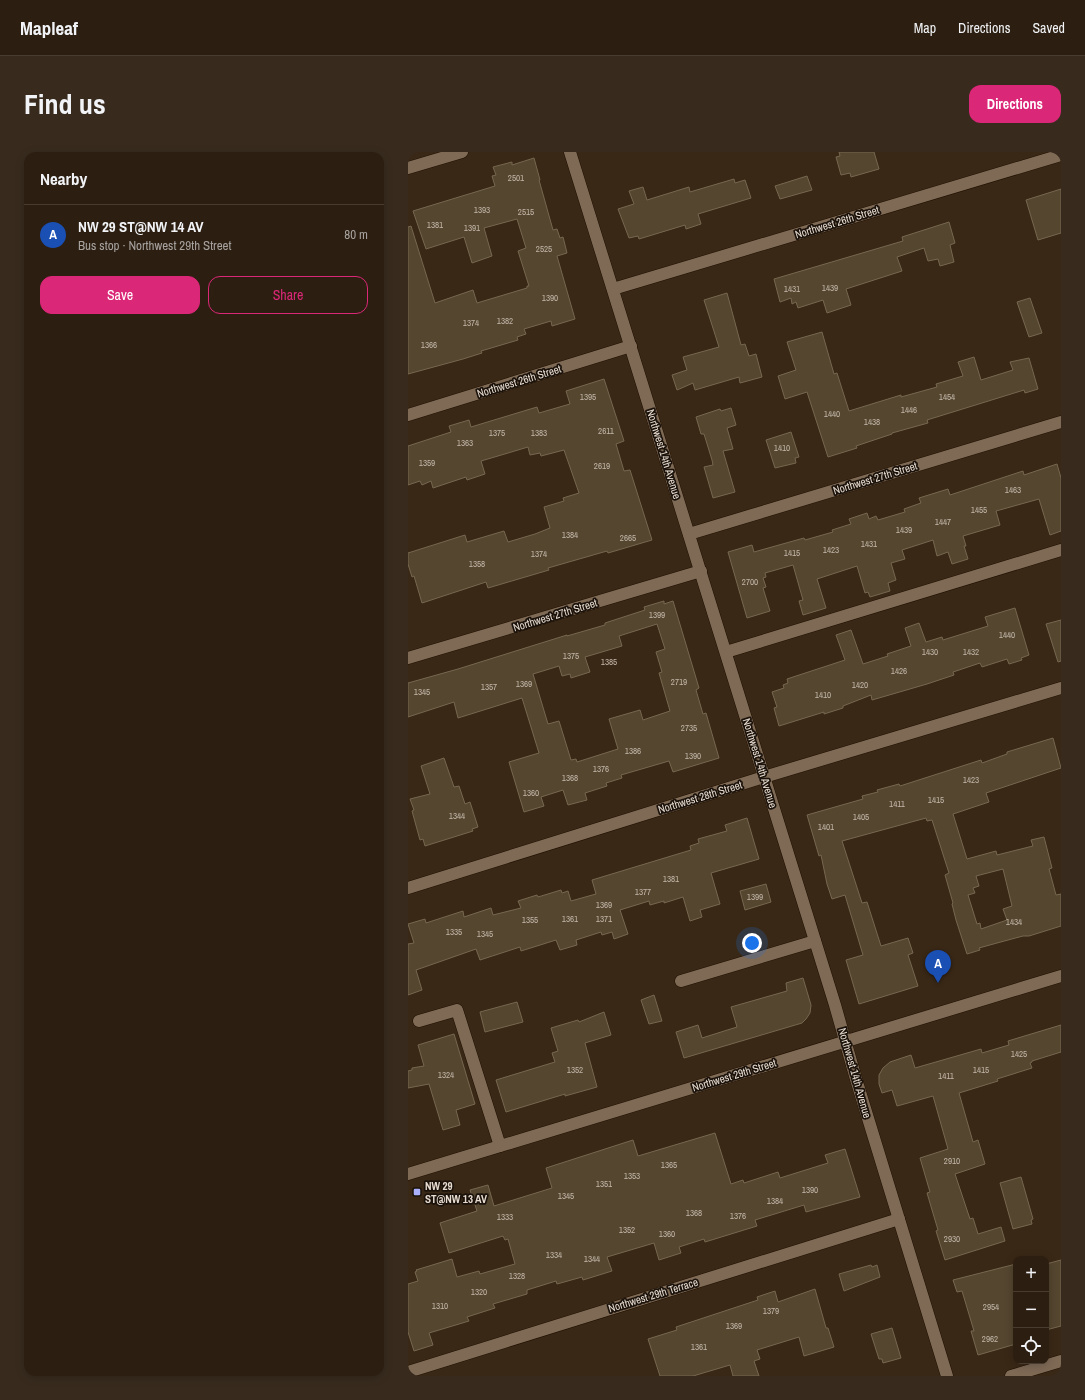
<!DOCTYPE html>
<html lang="en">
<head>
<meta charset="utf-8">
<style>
	body { margin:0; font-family:"Archivo Narrow",sans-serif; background:#382b1e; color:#f1f3f6 }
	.controls { position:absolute; right:12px; bottom:12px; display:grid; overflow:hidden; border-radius:8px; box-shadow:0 2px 10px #0003 }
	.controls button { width:36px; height:36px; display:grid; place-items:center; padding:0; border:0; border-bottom:1px solid #483c30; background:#2c1e10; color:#f1f3f6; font:20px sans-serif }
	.you { position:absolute; left:344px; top:791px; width:14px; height:14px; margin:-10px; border:3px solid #fff; border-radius:50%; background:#1a73e8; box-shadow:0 0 0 6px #1a73e833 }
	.badge { display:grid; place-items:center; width:26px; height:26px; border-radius:50%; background:#db2777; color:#fff; font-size:13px; font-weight:700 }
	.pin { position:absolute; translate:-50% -33px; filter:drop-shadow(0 1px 2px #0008) }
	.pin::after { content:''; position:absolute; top:21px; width:14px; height:12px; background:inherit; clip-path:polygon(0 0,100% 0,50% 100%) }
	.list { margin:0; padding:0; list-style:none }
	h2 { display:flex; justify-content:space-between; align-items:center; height:52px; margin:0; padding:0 16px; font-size:17px }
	h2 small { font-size:13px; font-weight:400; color:#a6a29f }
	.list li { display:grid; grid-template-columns:26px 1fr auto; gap:12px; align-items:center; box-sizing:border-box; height:60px; padding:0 16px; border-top:1px solid #483c30 }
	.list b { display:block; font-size:15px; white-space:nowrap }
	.list p { margin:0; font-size:13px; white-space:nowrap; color:#a6a29f }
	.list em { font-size:13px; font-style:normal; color:#a6a29f }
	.actions { display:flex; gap:8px; padding:12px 16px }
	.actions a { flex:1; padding:9px 0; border:1px solid #db2777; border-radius:12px; text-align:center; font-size:14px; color:#db2777 }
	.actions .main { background:#db2777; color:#fff }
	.icon { flex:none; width:22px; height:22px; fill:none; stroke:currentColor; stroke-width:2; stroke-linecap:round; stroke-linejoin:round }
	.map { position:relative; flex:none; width:653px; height:1224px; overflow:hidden; border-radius:12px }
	header { display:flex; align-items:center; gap:24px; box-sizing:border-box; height:56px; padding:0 20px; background:#2c1e10; border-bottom:1px solid #483c30 }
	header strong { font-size:19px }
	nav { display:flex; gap:22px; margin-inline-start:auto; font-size:14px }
	.intro { display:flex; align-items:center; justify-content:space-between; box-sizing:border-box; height:96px; padding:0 24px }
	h1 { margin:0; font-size:28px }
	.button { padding:10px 18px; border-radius:12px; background:#db2777; color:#fff; font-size:14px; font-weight:700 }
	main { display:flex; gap:24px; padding:0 24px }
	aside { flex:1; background:#2c1e10; border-radius:12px; box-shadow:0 2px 10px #0003 }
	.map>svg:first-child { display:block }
	.building { fill:#54462f; stroke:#766850; fill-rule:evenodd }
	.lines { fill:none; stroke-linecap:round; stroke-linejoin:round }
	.minor-casing { stroke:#201001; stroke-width:13 }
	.minor { stroke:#7f6a56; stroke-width:12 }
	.poi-dot { fill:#aab0fb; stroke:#1b130b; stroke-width:1.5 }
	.labels { text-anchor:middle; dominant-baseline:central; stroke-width:3.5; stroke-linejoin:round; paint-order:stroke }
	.number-label { font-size:9px; fill:#c3b6a8 }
	.street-label { font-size:11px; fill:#e8dcd1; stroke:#1b130b }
	.poi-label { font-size:11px; font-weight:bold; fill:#e8dcd1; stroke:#1b130b; text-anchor:start }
</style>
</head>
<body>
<header>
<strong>Mapleaf</strong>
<nav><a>Map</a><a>Directions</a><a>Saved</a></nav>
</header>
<div class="intro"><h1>Find us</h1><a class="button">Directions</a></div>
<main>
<aside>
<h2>Nearby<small></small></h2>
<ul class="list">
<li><span class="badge" style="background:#1a4fb4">A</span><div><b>NW 29 ST@NW 14 AV</b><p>Bus stop · Northwest 29th Street</p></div><em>80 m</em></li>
</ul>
<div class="actions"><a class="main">Save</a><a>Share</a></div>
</aside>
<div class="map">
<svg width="653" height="1224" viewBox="0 0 653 1224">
	<rect width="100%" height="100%" fill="#3a2816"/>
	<g class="building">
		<polygon points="431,0 466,0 471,17 443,25 442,21 433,23 428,5 432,4"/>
		<polygon points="126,6 132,28 131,28 145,78 149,77 152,86 155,85 159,101 149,104 167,167 144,174 143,169 116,177 118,182 109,185 110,188 73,199 74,201 55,207 0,222 0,75 3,74 27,151 65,138 69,151 119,136 119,134 121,134 110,99 118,96 109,67 76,76 84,104 64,111 56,85 18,97 5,59 87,34 84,24 88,23 85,15 104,10 104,13"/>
		<polygon points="399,24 404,38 372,47 367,34"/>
		<polygon points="326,27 327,31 337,28 343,46 290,62 293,72 278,77 277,73 231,87 230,84 221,86 210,57 226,52 221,39 235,35 239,48 281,35 282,40"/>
		<polygon points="653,37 653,81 630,88 618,48"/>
		<polygon points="541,70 547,91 542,93 546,110 532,114 530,107 520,109 516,96 489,105 494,119 438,137 443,153 419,161 415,148 390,156 388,150 384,152 383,146 372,150 366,127 495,89 494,85"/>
		<polygon points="319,141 333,193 337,192 341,204 348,202 354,225 332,231 331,225 287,238 285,231 269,238 264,223 279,218 275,205 311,195 296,148"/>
		<polygon points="622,146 634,181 621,185 609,150"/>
		<polygon points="414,180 426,222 429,221 441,259 493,243 493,245 529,235 528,232 555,224 550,210 566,205 573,228 605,218 602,210 621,206 630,237 617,241 616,238 519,268 520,271 484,281 484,282 448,294 449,296 420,305 399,240 377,247 370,224 388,218 379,190"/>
		<polygon points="196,227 216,289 208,292 216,319 222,318 244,388 200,401 199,399 140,416 141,418 80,436 78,430 14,451 6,424 4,425 0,412 0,401 57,383 59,390 96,379 100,390 127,382 142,376 136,355 156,349 155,346 171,341 156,298 133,304 132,301 122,303 120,295 100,301 73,309 77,322 59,328 58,325 25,336 23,329 14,333 12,329 0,333 0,294 43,280 41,274 61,268 63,275 129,255 131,261 162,252 158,239"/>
		<polygon points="323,256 328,273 319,276 325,297 315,299 327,340 305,346 296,315 305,313 304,308 296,282 293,282 288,265 312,257 313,259"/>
		<polygon points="383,280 391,305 387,306 388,311 367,316 358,288"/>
		<polygon points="649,312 653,326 653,379 642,383 631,347 588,359 592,373 555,384 558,394 556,394 560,407 544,412 540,400 529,404 525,388 494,398 497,407 483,411 488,428 480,431 482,439 462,445 460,440 457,441 449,414 409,427 418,456 395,463 391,449 395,448 385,413 357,421 358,425 355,426 358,435 355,436 362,459 339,466 320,400 344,393 346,400 396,386 397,388 425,380 424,378 443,372 441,367 459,361 461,367 468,364 470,368 497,360 496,357 513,351 511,346 540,337 542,343 615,319 616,323"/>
		<path d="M256,449V452L265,449L291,536L288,538L295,562L298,561L311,606L265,620L261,609L213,623L214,626L198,631L199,634L177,641L179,648L160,653L155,638L133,645L136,654L116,660L101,610L131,601L114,546L50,566L46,550L0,565V531L50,517L159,483V484L197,473V471L237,458L236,455ZM249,472L257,497L248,500L254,520L251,521L262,559L235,568L232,558L201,567L210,597L169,610L168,607L163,608L151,569L140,572L125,522L151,514L154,524L162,522L163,526L182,520L177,505L214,494L211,484Z"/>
		<polygon points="607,456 621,503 613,506 614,508 601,512 599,507 574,515 572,511 545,520 546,523 519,532 464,548 463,543 435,554 435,556 416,562 416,560 371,574 366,556 369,555 364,540 376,536 375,533 380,531 379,527 437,508 428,483 443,478 455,512 480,504 479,502 503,494 497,476 511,471 518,490 534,485 535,488 580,474 577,465"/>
		<polygon points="653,468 653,509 650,510 638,472"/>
		<path d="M645,586L653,616L578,641L581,650L545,662L559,707L588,699L589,703L625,694L623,688L636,685L644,716L641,717L648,743L653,742V774L621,784H615L589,791L571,796L572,798L559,802L548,768L544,752L545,751L537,723L541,721L524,668L519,669L518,666L434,689L454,751L459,750L473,794L500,786L505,801L500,803L510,834L451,852L438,808L455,803L437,743L424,747L419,732L413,703L411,704L399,663L455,647L454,644L470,640L469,638L491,632L492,634L573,608L574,611L599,602V600ZM595,717L604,754L595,757L599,768L573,777L572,771L569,772L560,743L567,741L565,736L571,734L568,724Z"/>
		<polygon points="36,606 46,635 51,634 57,652 62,650 70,675 64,677 65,679 17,694 15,687 12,688 4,659 6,658 2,647 22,642 13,614"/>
		<polygon points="339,666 351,707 303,721 312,752 292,758 294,765 282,769 275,745 256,751 256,749 242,753 241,749 212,758 220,782 206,787 204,780 194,783 193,780 168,788 169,793 152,798 148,788 113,799 112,795 72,808 68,797 8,818 14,838 0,843 0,792 6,791 0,772 17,767 18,771 55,759 56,765 83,756 85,763 113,756 110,749 129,743 130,745 153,738 154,741 160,739 163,749 188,742 184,728 283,698 282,694 291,691 290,687 319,679 317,673"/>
		<polygon points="358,732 363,750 337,758 332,739"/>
		<polygon points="395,826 403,853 402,861 398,867 394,871 276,906 268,880 290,873 294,886 329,875 323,855 379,839 378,831"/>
		<polygon points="246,843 254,869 241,872 233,848"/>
		<polygon points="109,850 115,870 77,880 72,860"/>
		<polygon points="196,860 203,883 177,891 189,935 157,944 157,942 98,960 88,928 147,910 144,901 150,899 143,876 170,868 171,870"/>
		<polygon points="653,873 653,900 624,909 624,910 622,911 624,916 589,927 590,929 551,941 565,990 570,988 577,1012 547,1022 562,1067 565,1066 570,1082 593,1075 597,1089 537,1108 528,1079 530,1078 519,1041 522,1040 512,1006 540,997 525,944 489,954 484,938 474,941 471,932 471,923 475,916 482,910 503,903 507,916 573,897 574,901 601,893 600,889"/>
		<polygon points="46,882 67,952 48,958 52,973 35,978 21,932 0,936 0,919 4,918 4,916 16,914 10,893"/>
		<polygon points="307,981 323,1032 335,1028 336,1031 370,1020 372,1026 420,1011 417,1003 437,997 452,1045 398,1060 396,1053 347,1068 349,1074 297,1090 296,1087 271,1095 273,1101 251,1108 246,1091 199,1105 204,1119 175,1128 174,1125 149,1132 148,1129 119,1138 119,1142 85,1152 87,1156 59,1165 61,1169 21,1181 25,1193 6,1199 0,1180 0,1132 10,1129 7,1120 9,1119 8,1118 44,1107 49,1125 71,1119 72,1122 107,1112 100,1087 97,1088 95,1084 41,1101 32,1071 69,1059 62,1038 80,1033 86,1054 144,1036 138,1016 225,988 230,1004"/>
		<polygon points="613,1025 625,1067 623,1068 624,1072 605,1077 592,1031"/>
		<polygon points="653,1108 653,1174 638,1178 638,1112"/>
		<polygon points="608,1112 608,1192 570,1203 563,1179 566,1179 554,1139 549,1140 545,1128"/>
		<polygon points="463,1113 464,1115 469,1113 472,1125 436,1139 431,1122"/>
		<polygon points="407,1137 418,1176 420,1176 426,1195 396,1204 391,1185 349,1198 352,1207 346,1209 351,1224 325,1224 322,1213 285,1224 252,1224 240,1187 269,1178 268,1175 350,1148 349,1145 367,1139 370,1150"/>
		<polygon points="484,1176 493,1206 475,1211 474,1207 471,1207 463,1182"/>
	</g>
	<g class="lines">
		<g class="minor-casing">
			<g id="minor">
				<polyline points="162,0 427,853 448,927 539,1224"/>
				<polyline points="0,16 54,0"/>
				<polyline points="205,137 653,3"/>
				<polyline points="0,263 223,194"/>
				<polyline points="281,382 653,270"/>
				<polyline points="318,500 653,398"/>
				<polyline points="0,506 293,419"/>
				<polyline points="0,736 356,625 653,536"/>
				<polyline points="273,829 407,789"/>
				<polyline points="11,869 49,858 92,994"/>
				<polyline points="0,1022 653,824"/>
				<polyline points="0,1220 491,1067"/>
				<polyline points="603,1224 653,1209"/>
			</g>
		</g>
		<use href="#minor" class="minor"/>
	</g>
	<rect class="poi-dot" x="5" y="1036" width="8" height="8" rx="2"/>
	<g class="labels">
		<g class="number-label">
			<text x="108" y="26">2501</text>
			<text x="74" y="58">1393</text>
			<text x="118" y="60">2515</text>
			<text x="27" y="73">1381</text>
			<text x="64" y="76">1391</text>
			<text x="136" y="97">2525</text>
			<text x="422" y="136">1439</text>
			<text x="384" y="137">1431</text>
			<text x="142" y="146">1390</text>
			<text x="97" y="169">1382</text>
			<text x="63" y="171">1374</text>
			<text x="21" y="193">1366</text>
			<text x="180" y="245">1395</text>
			<text x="539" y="245">1454</text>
			<text x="501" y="258">1446</text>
			<text x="424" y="262">1440</text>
			<text x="464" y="270">1438</text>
			<text x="198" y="279">2611</text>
			<text x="89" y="281">1375</text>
			<text x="131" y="281">1383</text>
			<text x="57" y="291">1363</text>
			<text x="374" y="296">1410</text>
			<text x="19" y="311">1359</text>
			<text x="194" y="314">2619</text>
			<text x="605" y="338">1463</text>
			<text x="571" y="358">1455</text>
			<text x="535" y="370">1447</text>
			<text x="496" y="378">1439</text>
			<text x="162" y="383">1384</text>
			<text x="220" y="386">2665</text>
			<text x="461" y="392">1431</text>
			<text x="423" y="398">1423</text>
			<text x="384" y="401">1415</text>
			<text x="131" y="402">1374</text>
			<text x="69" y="412">1358</text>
			<text x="342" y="430">2700</text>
			<text x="249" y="463">1399</text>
			<text x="599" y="483">1440</text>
			<text x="522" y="500">1430</text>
			<text x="563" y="500">1432</text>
			<text x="163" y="504">1375</text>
			<text x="201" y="510">1385</text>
			<text x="491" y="519">1426</text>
			<text x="271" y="530">2719</text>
			<text x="116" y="532">1369</text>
			<text x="452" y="533">1420</text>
			<text x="81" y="535">1357</text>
			<text x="14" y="540">1345</text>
			<text x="415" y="543">1410</text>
			<text x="281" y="576">2735</text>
			<text x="225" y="599">1386</text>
			<text x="285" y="604">1390</text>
			<text x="193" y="617">1376</text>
			<text x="162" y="626">1368</text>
			<text x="563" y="628">1423</text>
			<text x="123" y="641">1360</text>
			<text x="528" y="648">1415</text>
			<text x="489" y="652">1411</text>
			<text x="49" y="664">1344</text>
			<text x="453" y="665">1405</text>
			<text x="418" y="675">1401</text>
			<text x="263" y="727">1381</text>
			<text x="235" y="740">1377</text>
			<text x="347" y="745">1399</text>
			<text x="196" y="753">1369</text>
			<text x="162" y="767">1361</text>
			<text x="196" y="767">1371</text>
			<text x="122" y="768">1355</text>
			<text x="606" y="770">1434</text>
			<text x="46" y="780">1335</text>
			<text x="77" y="782">1345</text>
			<text x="611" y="902">1425</text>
			<text x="167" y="918">1352</text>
			<text x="573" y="918">1415</text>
			<text x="38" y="923">1324</text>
			<text x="538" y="924">1411</text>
			<text x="544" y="1009">2910</text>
			<text x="261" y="1013">1365</text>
			<text x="224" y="1024">1353</text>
			<text x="196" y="1032">1351</text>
			<text x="402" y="1038">1390</text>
			<text x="158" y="1044">1345</text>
			<text x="367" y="1049">1384</text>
			<text x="286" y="1061">1368</text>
			<text x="330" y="1064">1376</text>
			<text x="97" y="1065">1333</text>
			<text x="219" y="1078">1352</text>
			<text x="259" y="1082">1360</text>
			<text x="544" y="1087">2930</text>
			<text x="146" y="1103">1334</text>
			<text x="184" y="1107">1344</text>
			<text x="109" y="1124">1328</text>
			<text x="71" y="1140">1320</text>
			<text x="32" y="1154">1310</text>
			<text x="583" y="1155">2954</text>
			<text x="363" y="1159">1379</text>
			<text x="326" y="1174">1369</text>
			<text x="582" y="1187">2962</text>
			<text x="291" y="1195">1361</text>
		</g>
		<g class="street-label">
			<text transform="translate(429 70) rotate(-17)">Northwest 26th Street</text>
			<text transform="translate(111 229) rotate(-17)">Northwest 26th Street</text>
			<text transform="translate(256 302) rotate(73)">Northwest 14th Avenue</text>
			<text transform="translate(467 326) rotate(-17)">Northwest 27th Street</text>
			<text transform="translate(147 463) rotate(-17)">Northwest 27th Street</text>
			<text transform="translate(352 611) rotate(73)">Northwest 14th Avenue</text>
			<text transform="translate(292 645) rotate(-17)">Northwest 28th Street</text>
			<text transform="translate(447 921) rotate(74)">Northwest 14th Avenue</text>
			<text transform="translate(326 923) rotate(-17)">Northwest 29th Street</text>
			<text transform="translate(245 1143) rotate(-17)">Northwest 29th Terrace</text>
		</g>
		<g class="poi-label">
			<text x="17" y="1034">NW 29<tspan x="17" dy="13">ST@NW 13 AV</tspan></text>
		</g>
	</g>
</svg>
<div class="controls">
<button>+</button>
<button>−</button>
<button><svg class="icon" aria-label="locate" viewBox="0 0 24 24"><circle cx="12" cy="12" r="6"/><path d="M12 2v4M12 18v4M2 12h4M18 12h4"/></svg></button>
</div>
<div class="you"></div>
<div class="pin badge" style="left:530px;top:831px;background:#1a4fb4">A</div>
</div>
</main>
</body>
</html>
